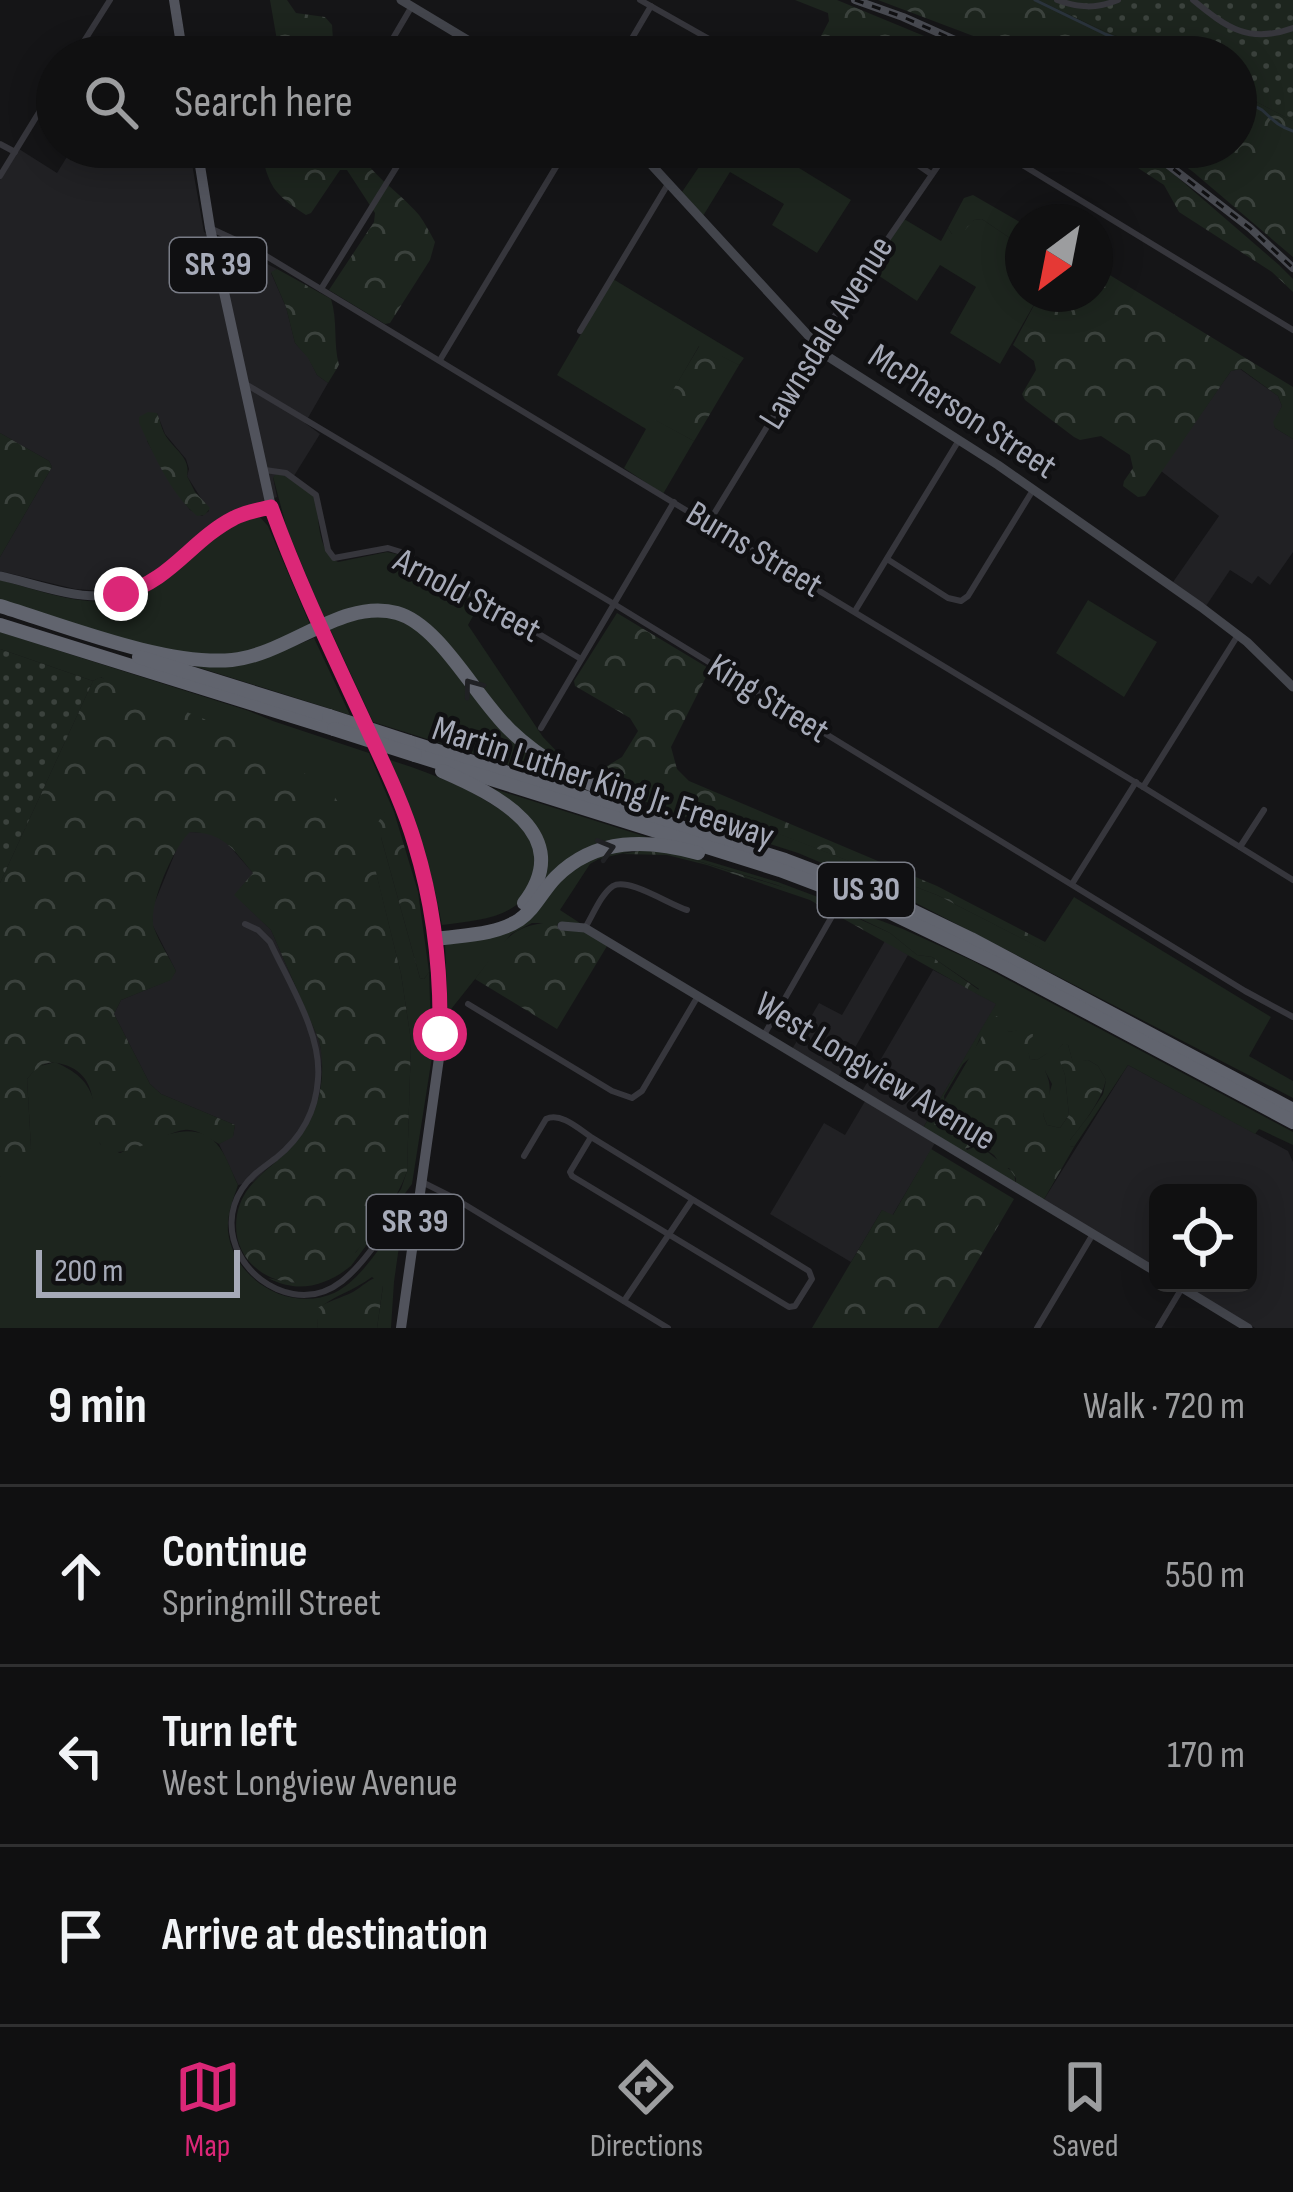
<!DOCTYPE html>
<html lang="en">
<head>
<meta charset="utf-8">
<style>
	body { margin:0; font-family:"Sofia Sans Condensed",sans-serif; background:#1e1e1f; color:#f1f3f6 }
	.controls { position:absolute; right:36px; bottom:36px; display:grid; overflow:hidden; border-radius:18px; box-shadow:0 6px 30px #0003 }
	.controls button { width:108px; height:108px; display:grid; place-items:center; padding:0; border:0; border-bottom:3px solid #303031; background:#101011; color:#f1f3f6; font:60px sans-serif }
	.compass { position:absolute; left:1005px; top:204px; width:108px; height:108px; border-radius:50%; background:#101011; box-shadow:0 6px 30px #0003; rotate:212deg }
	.scale { position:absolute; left:36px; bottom:30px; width:204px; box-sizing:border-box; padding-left:12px; border:6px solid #a6aab8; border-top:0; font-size:33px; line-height:42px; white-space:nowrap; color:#a6aab8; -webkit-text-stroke:9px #101012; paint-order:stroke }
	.stop { position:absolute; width:36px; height:36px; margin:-27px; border:9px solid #db2777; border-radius:50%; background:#fff }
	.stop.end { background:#db2777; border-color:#fff; box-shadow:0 3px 12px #0008 }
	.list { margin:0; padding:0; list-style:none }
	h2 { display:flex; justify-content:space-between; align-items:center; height:156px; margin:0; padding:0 48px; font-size:51px }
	h2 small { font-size:39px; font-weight:400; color:#9c9d9f }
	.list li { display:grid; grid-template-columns:78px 1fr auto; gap:36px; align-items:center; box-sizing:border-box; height:180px; padding:0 48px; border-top:3px solid #303031 }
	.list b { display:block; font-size:45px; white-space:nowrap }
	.list p { margin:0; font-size:39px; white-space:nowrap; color:#9c9d9f }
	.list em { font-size:39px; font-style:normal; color:#9c9d9f }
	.icon { flex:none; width:66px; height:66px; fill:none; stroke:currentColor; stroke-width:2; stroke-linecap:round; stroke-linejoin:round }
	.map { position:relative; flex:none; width:1293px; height:1328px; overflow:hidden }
	.search { position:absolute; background:#101011; box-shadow:0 6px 30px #0003; left:36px; right:36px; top:36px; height:132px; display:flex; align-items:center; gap:30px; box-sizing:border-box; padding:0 42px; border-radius:66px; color:#9c9d9f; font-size:45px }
	.sheet { height:696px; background:#101011 }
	nav { display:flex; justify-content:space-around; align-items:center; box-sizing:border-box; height:168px; border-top:3px solid #303031; background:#101011; font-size:33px; color:#9c9d9f }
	nav a { display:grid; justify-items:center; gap:6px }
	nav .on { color:#db2777 }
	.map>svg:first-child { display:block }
	.built { fill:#212124; fill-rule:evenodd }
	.grass { fill:#1d251e }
	.forest { fill:url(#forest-crowns) }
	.park { fill:url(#park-dots) }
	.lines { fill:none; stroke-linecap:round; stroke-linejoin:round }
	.stream { stroke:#2a333c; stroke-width:3 }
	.street { stroke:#36363c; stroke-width:6 }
	.secondary { stroke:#43454c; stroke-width:9 }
	.primary { stroke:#51535c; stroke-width:10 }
	.highway { stroke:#61646e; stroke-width:14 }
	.rail-casing { stroke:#484a51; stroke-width:8 }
	.rail { stroke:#101012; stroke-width:3; stroke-dasharray:9; stroke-linecap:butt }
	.highway-bridge { stroke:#61646e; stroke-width:14 }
	.oneway { stroke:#202124 }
	.route { stroke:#db2777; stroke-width:15 }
	.labels { text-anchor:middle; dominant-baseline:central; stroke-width:9; stroke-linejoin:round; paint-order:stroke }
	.shield { fill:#101012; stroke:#797c86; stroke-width:3 }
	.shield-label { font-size:33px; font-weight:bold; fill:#a6aab8 }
	.street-label { font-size:36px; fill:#a6aab8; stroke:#101012 }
</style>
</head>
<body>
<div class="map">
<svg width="1293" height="1328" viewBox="0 0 1293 1328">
	<defs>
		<pattern id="forest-crowns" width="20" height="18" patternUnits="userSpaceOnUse" patternTransform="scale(3)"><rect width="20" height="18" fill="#1d251e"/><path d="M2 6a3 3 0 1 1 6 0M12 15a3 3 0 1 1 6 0" fill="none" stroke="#3b423d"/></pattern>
		<pattern id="park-dots" width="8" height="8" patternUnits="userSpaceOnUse" patternTransform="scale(3)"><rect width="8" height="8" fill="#1d251e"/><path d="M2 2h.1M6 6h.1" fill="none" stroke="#3b423d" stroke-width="1.8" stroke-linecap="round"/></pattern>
	</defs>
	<rect width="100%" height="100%" fill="#151517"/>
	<g class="built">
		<path d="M73,147H189L204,232L277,269L271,273L286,307L295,343L308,357L317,375L328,383L305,423L320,434L292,479L273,477L277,497L236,514L151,578L126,587L102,591L75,589L0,571V557L52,467L49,461L0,433V180L19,149L57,173ZM157,413L165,434L186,459L189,469L187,476L209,511L202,516L190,510L173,487L147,441Z"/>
		<polygon points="1240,369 1278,396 1282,406 1274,422 1275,428 1293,439 1293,552 1270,585 1258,576 1252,584 1230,570 1206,606 1173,582 1219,516 1161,471 1231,371"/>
		<polygon points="189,832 210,833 226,842 253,873 235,895 271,930 319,1040 322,1055 321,1083 316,1110 300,1138 253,1182 238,1185 219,1144 233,1136 235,1125 161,1094 150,1084 114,1014 121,1000 170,980 176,971 153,926 152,909 180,841"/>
		<polygon points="885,941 908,955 837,1079 791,1051 819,1003 842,1015"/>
		<polygon points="933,970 997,1004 920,1133 935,1143 892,1216 882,1210 851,1262 770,1214 824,1123 845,1135 867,1098 861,1093"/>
		<polygon points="1128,1065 1288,1151 1293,1162 1293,1328 1255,1328 1180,1283 1248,1283 1248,1193 1158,1193 1158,1270 1043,1201"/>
	</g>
	<g class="grass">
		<polygon points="700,147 765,147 851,200 817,253 772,225 784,204 730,172 703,216 682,192 707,155"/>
		<polygon points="904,219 941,241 948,228 952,234 974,220 982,219 1023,247 1023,294 1040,294 1000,364 950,333 976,287 940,265 917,301 870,270"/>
		<polygon points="613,279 744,358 739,365 699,346 656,420 694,441 663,494 624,468 646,429 557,375"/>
		<path d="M277,474L285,476L316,497C319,520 317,550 338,562L387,552L401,555L481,602L468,625L543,737L566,761L598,779L597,782L529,742L409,613L324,618L287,529L273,477Z"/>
		<path d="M260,517L268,526L311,627C291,635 270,647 249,652C187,668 63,621 0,602V580C34,589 73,604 109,601C178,593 205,520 260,517Z"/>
		<polygon points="1088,600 1157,642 1124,697 1056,653"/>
		<polygon points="380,615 395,618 427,635 482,707 592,791 373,722 330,629 344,622"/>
		<path d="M0,632L249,711L273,721L369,753L394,812H385L381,837L420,978L424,979L429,972L432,1057L412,1184L351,1266C326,1286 298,1294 268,1278L294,1283L356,1252L401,1189L407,1171L411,1041L401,974L376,873L101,677L93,681L0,649Z"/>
		<polygon points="314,638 350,715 194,666 195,663 272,655"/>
		<path d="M390,760C435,774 477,791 515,820C518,822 527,828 529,832C534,841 535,857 535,868C531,918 481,920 442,925C431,865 414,816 390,760Z"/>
		<polygon points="644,781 937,895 1045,950 1045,942 1074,897 1271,1017 1249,1056 1293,1081 1293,1098 912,901 798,853 682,816 613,789 629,792"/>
		<polygon points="485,786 650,838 650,839 613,841 539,891 544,851"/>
		<polygon points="616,849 681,853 778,882 903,929 973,961 1293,1132 1293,1145 1259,1129 1255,1134 1128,1065 1074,1147 1070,1146 1070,1140 1090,1114 1103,1094 1106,1080 1098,1066 1088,1060 1073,1063 1068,1045 1063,1044 1057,1051 1065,1075 1069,1115 1060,1128 1047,1125 1043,1115 1052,1084 1045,1071 1048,1053 1037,1060 1030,1059 1021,1030 1009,1032 1006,1029 980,1038 972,1056 963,1064 944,1096 949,1127 955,1128 967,1150 979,1145 1014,1173 1016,1185 923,1128 996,1004 975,993 979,989 932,957 917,955 890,933 857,917 777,885 681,856 632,851 599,859 590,864 560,910 580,923 532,923 511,934 448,1013 445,945 494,935 577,864"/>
		<path d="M55,1062C98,1081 94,1101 100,1144L120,1153C150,1142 196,1113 220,1148C228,1159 232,1173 238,1185C233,1200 227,1214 228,1231C233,1279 289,1313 334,1293C361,1280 379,1247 398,1224L402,1225L394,1282L391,1328H377L383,1286L372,1277C354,1291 332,1296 317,1310L318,1328H0V1177L31,1148L27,1079L37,1067Z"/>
	</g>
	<g class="forest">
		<polygon points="270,0 287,0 296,13 325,17 332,25 334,57 276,57 279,52"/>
		<polygon points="795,0 837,0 975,57 810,57 829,21 828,13"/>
		<polygon points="878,0 1038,0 1104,31 1171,57 1013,57 976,37"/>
		<polygon points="1236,91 1293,121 1293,257 1192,171 1158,147 1236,147"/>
		<path d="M260,147H356C373,178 397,189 419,215C425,223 430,233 435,242L430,260L390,323L385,324L329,290L374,222L375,213L347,170H340L311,213L306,215C272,193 269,186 260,147Z"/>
		<polygon points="1106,147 1134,147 1168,169 1279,265 1293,279 1293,292 1272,272 1179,212 1164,185"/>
		<polygon points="973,195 1023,224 1023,247 982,219 974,220 962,233 952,234 948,228 964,198"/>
		<polygon points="1095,266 1293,387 1293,439 1275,428 1273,422 1282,406 1278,396 1241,369 1231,371 1145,496 1138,497 1123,486 1124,481 1133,468 1130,455 1101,436 1080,440 1074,437 1025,400 1022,394 1036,370 1034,361 1013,345 1040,294 1095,294"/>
		<path d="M277,269L331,299C338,322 333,343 339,365L328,383L317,375L308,358L295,343L286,307L271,272Z"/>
		<polygon points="700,345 739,365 694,441 655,420"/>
		<path d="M148,412L157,413C160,420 161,427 164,433C173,450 191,456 187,476L195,492L210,508L205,515L197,516C170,493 154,455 139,423V417Z"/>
		<polygon points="0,433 49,461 52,467 0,557"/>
		<polygon points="617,613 710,669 671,747 677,769 689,781 937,886 1045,942 1046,951 937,895 644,782 629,792 597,782 607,766 622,757 638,731 630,718 575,686 574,681"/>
		<path d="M100,677L209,721L287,760L333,795L361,833L376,872L401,974L411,1041L407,1171C397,1202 358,1258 330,1274C287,1299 228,1268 237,1215C242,1185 268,1170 288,1151C318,1122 328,1079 319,1040L271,930L234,895L253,873C232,848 224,833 190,832C174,846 147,907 154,928C159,942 169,957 176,971L171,980L121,1000L114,1014L150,1084L161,1094L235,1125L233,1137L219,1144C208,1138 197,1128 184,1130C164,1132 121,1163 104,1148C84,1131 111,1074 58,1063C45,1060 35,1069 27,1079L31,1148L23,1167L0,1177V883L93,681Z"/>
		<polygon points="385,812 394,812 418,892 429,972 424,979 420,978 381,837 378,822"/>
		<polygon points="644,850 681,856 802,893 890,933 917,955 932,957 979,990 975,993 810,900 707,865 667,855 622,854"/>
		<path d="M559,922L557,925L559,930L584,931L607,946L557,1029L475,979C504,943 508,923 559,922Z"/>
		<path d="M997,1016L1009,1032L1026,1028L1033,1034L1032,1041L1027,1045L1030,1059L1037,1060L1049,1052L1050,1064L1045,1071C1053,1087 1050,1099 1043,1115L1047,1125L1060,1128L1069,1115L1065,1075L1056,1051L1064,1043L1068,1045L1073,1062L1088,1060L1098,1066L1106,1080C1100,1103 1085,1121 1070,1140V1146L1074,1147L1043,1201L1016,1185V1178L1009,1168H1003L994,1155L979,1145L963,1149L962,1139L955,1128L939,1129L930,1125L992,1019Z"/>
		<polygon points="931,1149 1014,1199 938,1328 812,1328 882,1210 893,1215"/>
		<path d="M380,1276L383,1285L377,1328H318L316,1309C328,1301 341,1298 353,1292C363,1286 369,1279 380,1276Z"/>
	</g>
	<g class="park">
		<polygon points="1038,0 1293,0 1293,121 1236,91 1236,57 1171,57 1104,31"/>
		<polygon points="0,649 93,681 0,883"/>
	</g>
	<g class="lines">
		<g class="stream">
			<polyline points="1035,0 1105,34 1164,57"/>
			<path d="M1236,99C1245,105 1253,104 1262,110C1273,120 1278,126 1293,131"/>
		</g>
		<g class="street">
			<polyline points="640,0 741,57"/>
			<path d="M1057,0C1079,8 1096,9 1118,0"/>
			<path d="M1193,0C1227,28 1249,44 1293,28"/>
			<polyline points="74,57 110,0"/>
			<polyline points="382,57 412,6"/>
			<polyline points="463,57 472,43"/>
			<polyline points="621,57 651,6"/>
			<polyline points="0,144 15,152"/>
			<polyline points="892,147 931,174"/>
			<polyline points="993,147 1293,330"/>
			<polyline points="0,176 57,83"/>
			<polyline points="212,229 253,248 1143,787 1293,880"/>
			<polyline points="321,289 409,147"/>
			<polyline points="580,331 668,184"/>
			<polyline points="440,360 568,147"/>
			<polyline points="244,383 614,604 1245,991 1293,1017"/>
			<polyline points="265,470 286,473 316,495 328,550 334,558 388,548 401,552 581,659"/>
			<polyline points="709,522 832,320 951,147"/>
			<polyline points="887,559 948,598 961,601 968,596 1033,490"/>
			<polyline points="855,611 959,440"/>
			<polyline points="541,728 674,502"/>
			<polyline points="1143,787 1238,635"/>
			<polyline points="1240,847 1264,810"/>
			<polyline points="1072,884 1136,782"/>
			<path d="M245,924L258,930L270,942C289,983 322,1034 318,1079C316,1111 301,1138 276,1158C264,1167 251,1175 242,1189C214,1232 246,1285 293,1294C341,1303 366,1254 392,1223C399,1214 408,1205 417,1196"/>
			<path d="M585,928C593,915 601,894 613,886C628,877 670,905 687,910"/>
			<polyline points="468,1004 612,1091 632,1098 642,1091 698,996"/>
			<polyline points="764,1035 831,918"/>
			<path d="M524,1156L546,1119C561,1112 579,1129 591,1137L809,1271L812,1279L795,1306L789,1307L572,1176L570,1172L591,1137"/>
			<polyline points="422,1182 454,1198 668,1328"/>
			<polyline points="624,1301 692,1200"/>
			<polyline points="1037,1328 1093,1234"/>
			<polyline points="1158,1328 1182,1288"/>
		</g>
		<g class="secondary">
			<polyline points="401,0 496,57"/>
			<polyline points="635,147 827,356 998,465 1201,607 1247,642 1293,687"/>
			<path d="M0,576C32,583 68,597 101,596C157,594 184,550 227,522C241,514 256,511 271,507"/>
			<polyline points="562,926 585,928 1158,1273"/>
			<polyline points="1174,1283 1248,1328"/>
		</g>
		<g class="primary">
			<polyline points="174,0 183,57"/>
			<polyline points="197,147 210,228 271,507 302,588 404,813 422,867 435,931 440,994 439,1058 401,1328"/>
		</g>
		<g class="highway">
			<path d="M0,606C66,626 165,666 232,660C289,654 342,598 397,613C440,625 476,698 510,730C546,765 591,785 636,805"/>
			<polyline points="0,625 334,729"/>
			<polyline points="139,657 329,716"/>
			<polyline points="409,742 785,860 888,899 971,939 1293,1110"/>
			<polyline points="415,755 780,870 883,909 1001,966 1293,1122"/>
			<path d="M442,771C495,794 577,834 524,903"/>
			<path d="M436,939C463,935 496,935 519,920C535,909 543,890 556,877C596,837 648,839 698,853"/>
		</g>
		<g class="rail-casing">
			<g id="rail">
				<polyline points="855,0 903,17 993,57"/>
				<polyline points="1145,147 1250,228 1293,268"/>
			</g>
		</g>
		<use href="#rail" class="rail"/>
		<g class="highway-bridge">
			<polyline points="329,716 409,742"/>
			<polyline points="334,729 415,755"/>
		</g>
	</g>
	<defs><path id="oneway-chevron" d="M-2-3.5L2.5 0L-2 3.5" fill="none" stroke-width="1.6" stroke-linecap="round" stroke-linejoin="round" transform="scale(3)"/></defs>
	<g class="oneway">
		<use href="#oneway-chevron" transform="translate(472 687) rotate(-127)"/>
		<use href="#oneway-chevron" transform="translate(606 849) rotate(-16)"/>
	</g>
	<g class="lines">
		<path class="route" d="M121,594C171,581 191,540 234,518C245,512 259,510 271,507C297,579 330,648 362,717C381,759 402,800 415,844C434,906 441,969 440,1034"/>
	</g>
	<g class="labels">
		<g class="shield">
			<rect x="170" y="238" width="96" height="54" rx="9"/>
			<rect x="818" y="863" width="96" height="54" rx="9"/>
			<rect x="367" y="1195" width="96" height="54" rx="9"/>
		</g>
		<g class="shield-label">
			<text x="218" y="265">SR 39</text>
			<text x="866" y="890">US 30</text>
			<text x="415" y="1222">SR 39</text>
		</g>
		<g class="street-label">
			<text transform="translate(827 333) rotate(-58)">Lawnsdale Avenue</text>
			<text transform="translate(962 412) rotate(33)">McPherson Street</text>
			<text transform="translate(754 550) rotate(31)">Burns Street</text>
			<text transform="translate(467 596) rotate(28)">Arnold Street</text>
			<text transform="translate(768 699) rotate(32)">King Street</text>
			<text transform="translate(603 783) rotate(18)">Martin Luther King Jr. Freeway</text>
			<text transform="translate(875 1072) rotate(31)">West Longview Avenue</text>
		</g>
	</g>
</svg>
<div class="controls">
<button><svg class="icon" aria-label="locate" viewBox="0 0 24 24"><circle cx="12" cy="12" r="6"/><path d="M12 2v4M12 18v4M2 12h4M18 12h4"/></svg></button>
</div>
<svg class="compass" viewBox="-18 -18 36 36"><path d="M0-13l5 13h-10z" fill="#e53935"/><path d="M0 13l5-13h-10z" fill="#9c9d9f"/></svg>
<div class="scale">200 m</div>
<div class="stop" style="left:440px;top:1034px"></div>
<div class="stop end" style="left:121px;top:594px"></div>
<div class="search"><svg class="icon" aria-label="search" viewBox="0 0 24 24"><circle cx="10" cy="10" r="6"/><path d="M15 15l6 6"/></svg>Search here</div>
</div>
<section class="sheet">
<h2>9 min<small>Walk · 720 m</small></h2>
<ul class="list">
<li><svg class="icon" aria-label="ahead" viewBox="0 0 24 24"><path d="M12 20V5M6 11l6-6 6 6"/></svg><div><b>Continue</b><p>Springmill Street</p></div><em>550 m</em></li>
<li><svg class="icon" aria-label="left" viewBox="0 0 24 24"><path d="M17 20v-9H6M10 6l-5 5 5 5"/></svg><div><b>Turn left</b><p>West Longview Avenue</p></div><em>170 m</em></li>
<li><svg class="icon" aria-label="arrive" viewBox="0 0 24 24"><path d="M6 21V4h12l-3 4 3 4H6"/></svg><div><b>Arrive at destination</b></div></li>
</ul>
</section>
<nav>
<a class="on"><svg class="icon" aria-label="map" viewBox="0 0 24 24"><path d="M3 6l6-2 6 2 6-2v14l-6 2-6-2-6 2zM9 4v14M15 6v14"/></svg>Map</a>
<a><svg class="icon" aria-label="directions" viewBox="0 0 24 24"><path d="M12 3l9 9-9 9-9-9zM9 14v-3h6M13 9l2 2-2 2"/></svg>Directions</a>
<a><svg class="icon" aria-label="saved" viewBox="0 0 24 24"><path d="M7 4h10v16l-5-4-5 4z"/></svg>Saved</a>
</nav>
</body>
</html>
